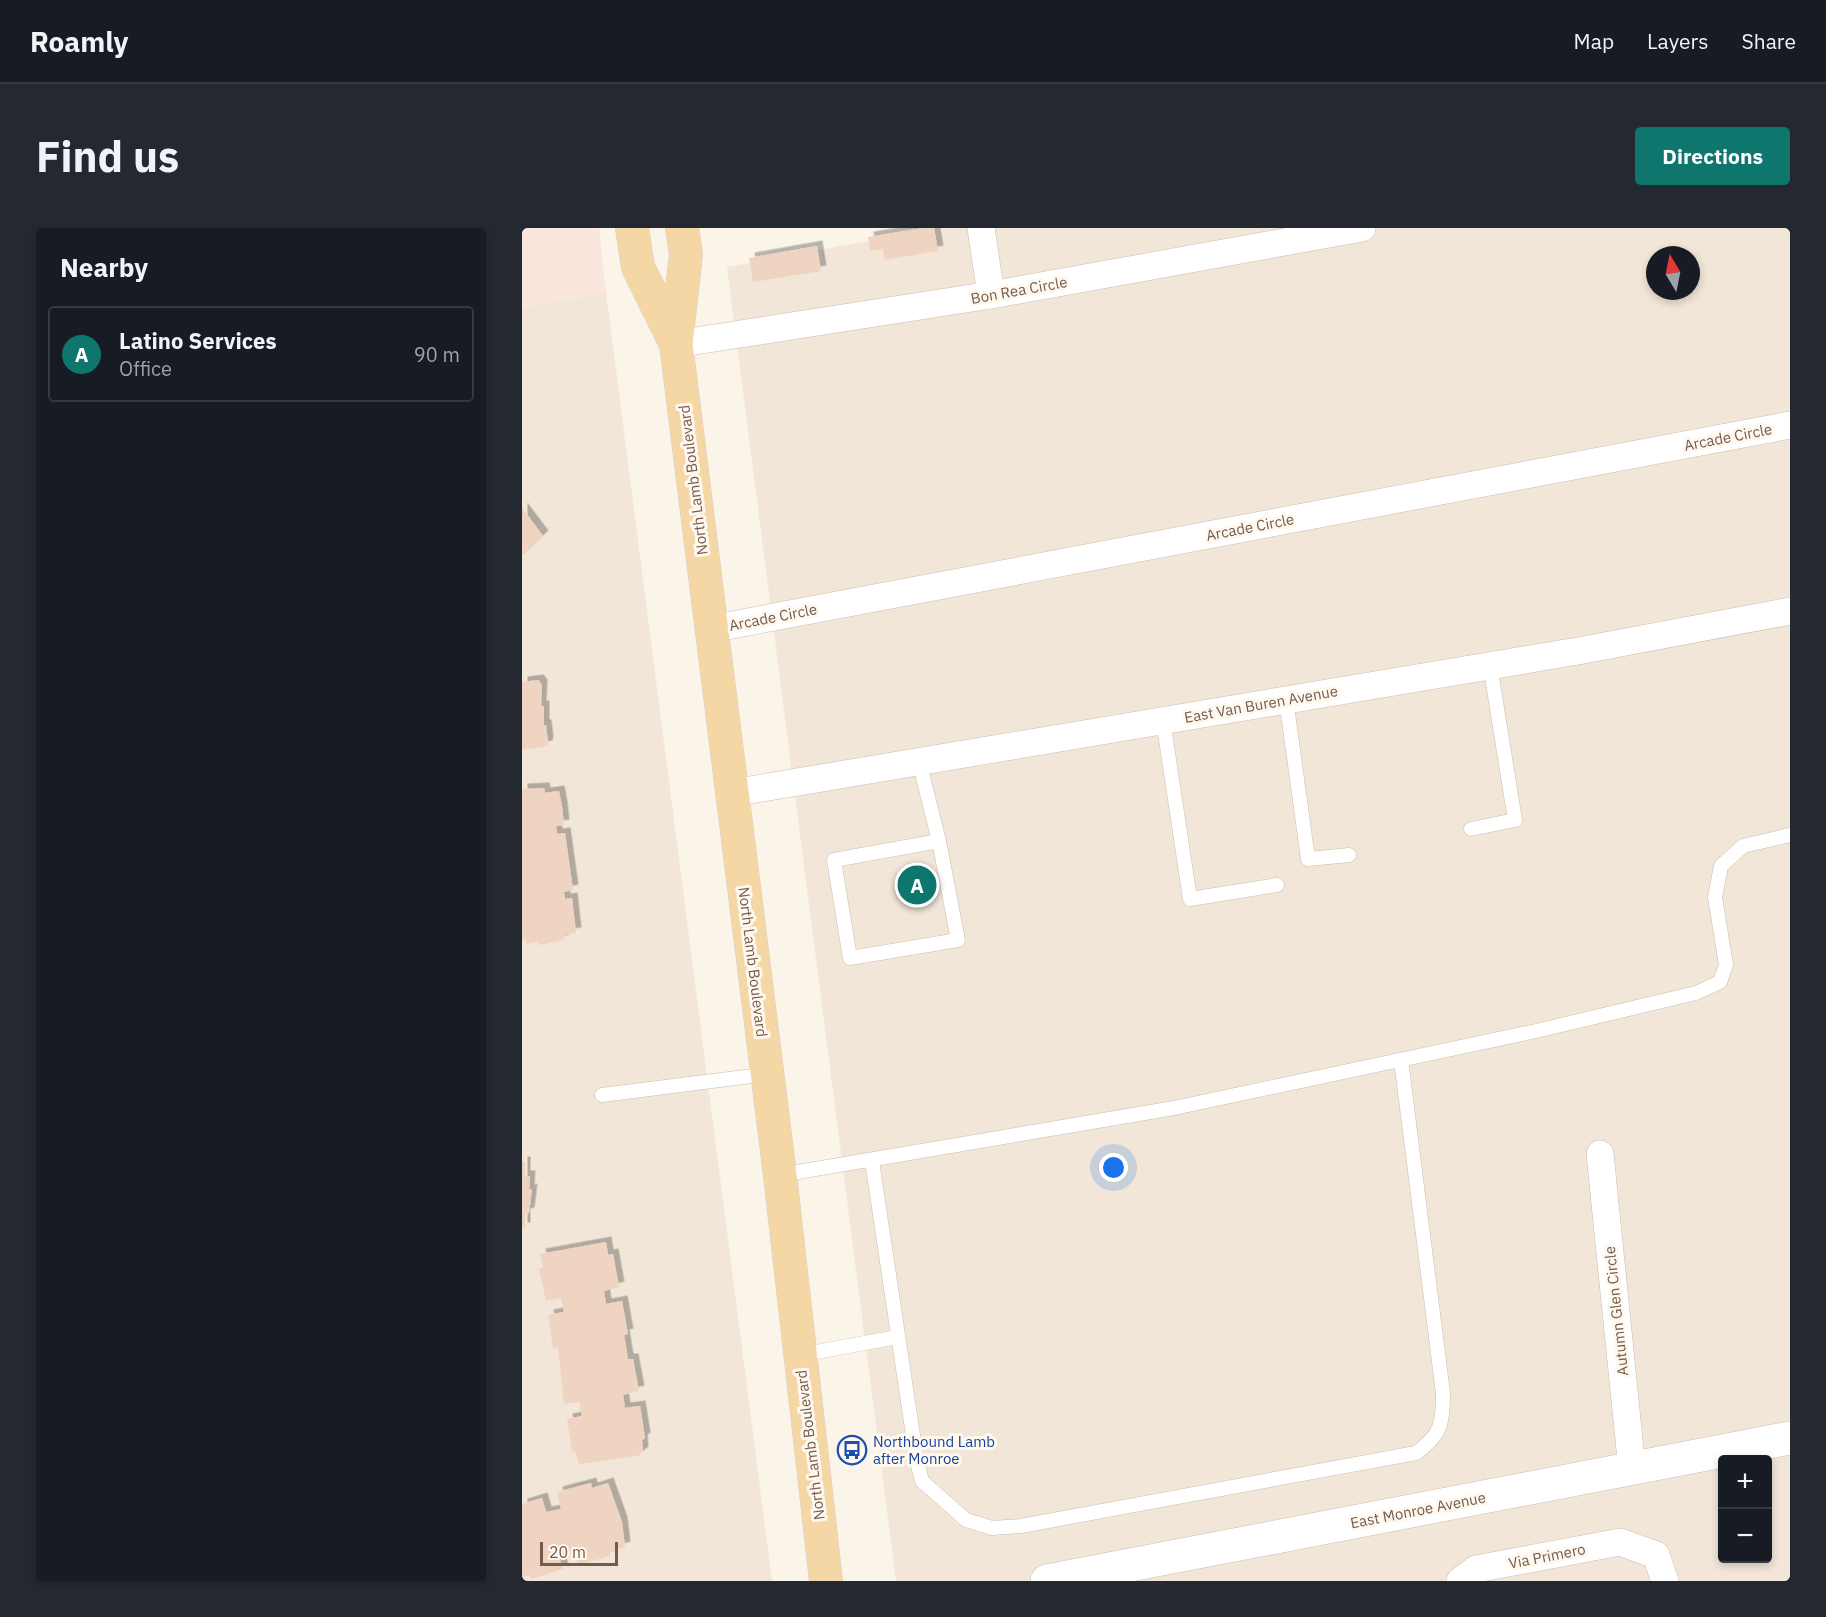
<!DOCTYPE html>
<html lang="en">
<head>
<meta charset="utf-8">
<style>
	body { margin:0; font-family:"IBM Plex Sans",sans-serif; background:#242831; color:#f1f3f6 }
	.controls { position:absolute; right:18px; bottom:18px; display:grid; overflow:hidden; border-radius:6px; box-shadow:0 3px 9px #0003 }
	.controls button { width:54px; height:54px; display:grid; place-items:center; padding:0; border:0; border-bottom:2px solid #363941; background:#171b24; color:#f1f3f6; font:30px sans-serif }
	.compass { position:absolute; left:1124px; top:18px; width:54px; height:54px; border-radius:50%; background:#171b24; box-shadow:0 3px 9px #0003; rotate:350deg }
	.scale { position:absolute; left:18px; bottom:15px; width:78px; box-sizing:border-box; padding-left:6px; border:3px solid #745b4e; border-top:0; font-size:16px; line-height:21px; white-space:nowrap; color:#745b4e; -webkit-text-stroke:4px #fef8ef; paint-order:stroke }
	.you { position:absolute; left:592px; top:940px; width:21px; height:21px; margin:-15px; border:4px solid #fff; border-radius:50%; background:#1a73e8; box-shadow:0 0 0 9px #1a73e833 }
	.badge { display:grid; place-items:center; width:39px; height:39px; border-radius:50%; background:#0f766e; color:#fff; font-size:20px; font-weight:700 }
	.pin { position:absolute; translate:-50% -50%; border:3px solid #fff; box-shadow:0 2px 6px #0006 }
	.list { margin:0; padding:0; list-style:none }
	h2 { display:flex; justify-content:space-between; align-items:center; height:78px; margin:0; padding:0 24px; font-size:26px }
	h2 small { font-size:20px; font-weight:400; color:#9ea1a6 }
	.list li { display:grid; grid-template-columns:39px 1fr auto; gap:18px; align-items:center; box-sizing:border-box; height:96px; margin:0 12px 12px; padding:0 12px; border:2px solid #363941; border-radius:6px }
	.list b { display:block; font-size:22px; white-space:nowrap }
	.list p { margin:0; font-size:20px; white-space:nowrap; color:#9ea1a6 }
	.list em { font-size:20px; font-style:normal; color:#9ea1a6 }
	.map { position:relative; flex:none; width:1268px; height:1353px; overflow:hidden; border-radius:6px }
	header { display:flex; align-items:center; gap:36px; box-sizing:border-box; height:84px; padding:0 30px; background:#171b24; border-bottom:2px solid #363941 }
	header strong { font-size:28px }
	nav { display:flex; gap:33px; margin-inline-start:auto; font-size:21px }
	.intro { display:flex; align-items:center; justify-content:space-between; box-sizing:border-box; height:144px; padding:0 36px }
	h1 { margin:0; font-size:42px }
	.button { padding:15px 27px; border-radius:6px; background:#0f766e; color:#fff; font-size:21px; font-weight:700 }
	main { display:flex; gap:36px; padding:0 36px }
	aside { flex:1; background:#171b24; border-radius:6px; box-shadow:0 3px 9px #0003 }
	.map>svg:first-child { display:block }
	.residential { fill:#f2e6d8; fill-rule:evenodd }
	.commercial { fill:#fbe6de }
	.building { fill:#efd4c2; filter:url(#shadow) }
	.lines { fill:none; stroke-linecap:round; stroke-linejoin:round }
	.service-casing { stroke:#cdbcaf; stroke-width:15 }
	.minor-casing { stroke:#cdbcaf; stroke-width:28 }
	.tertiary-casing { stroke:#cdbcaf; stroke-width:34 }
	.primary-casing { stroke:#d8d1cd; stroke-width:34 }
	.service { stroke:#fff; stroke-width:14 }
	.minor { stroke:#fff; stroke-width:27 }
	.tertiary { stroke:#fff; stroke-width:33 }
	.primary { stroke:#f5d7a6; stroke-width:33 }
	.labels { text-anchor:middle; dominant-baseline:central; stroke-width:6; stroke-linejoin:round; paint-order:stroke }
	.street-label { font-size:15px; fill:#745b4e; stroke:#fef8ef }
	.transit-label { font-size:15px; fill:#164399; stroke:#fef8ef; text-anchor:start }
</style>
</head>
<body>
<header>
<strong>Roamly</strong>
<nav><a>Map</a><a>Layers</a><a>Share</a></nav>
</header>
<div class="intro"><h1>Find us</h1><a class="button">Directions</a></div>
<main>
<aside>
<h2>Nearby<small></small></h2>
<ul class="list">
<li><span class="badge">A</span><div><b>Latino Services</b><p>Office</p></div><em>90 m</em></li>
</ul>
</aside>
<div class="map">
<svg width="1268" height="1353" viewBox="0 0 1268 1353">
	<defs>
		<filter id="shadow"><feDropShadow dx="5.5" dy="-5.5" stdDeviation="0" flood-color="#0004"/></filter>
	</defs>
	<rect width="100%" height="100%" fill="#fbf4e9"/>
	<g class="residential">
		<path d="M417,0H1268V1353H374L205,39ZM1133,27H1169V63H1133ZM1200,1232H1246V1330H1200Z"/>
		<polygon points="84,64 250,1353 0,1353 0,80"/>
	</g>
	<polygon class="commercial" points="0,0 77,0 84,64 0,80"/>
	<g class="building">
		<polygon points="402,0 412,0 416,23 363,32 361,21 348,23 346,9"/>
		<polygon points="295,18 299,43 231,54 227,30"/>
		<polygon points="0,280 21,308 0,328"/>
		<polygon points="16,452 20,457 19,478 22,478 22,497 24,497 26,514 25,518 0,522 0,454"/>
		<polygon points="22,560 23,565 37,563 40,579 42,597 34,598 35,606 43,605 51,662 42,664 43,671 50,670 54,705 44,706 41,712 17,717 16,714 4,716 4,711 0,712 0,561"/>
		<polygon points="0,934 3,934 3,948 8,948 7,962 10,961 7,985 3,986 3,1000 0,1000"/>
		<polygon points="84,1014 86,1027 91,1026 97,1059 82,1063 84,1076 100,1073 106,1106 102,1107 106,1131 111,1131 117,1163 101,1167 103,1180 118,1178 123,1210 120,1212 121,1224 116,1228 57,1236 53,1223 50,1223 45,1191 60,1188 57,1174 42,1176 36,1119 31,1120 26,1087 42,1084 39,1070 24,1073 17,1040 21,1040 18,1026"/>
		<polygon points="69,1255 70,1260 86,1255 100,1294 103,1319 87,1324 88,1328 56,1337 51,1322 36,1326 41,1341 9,1351 8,1347 0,1349 0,1276 20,1270 24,1284 39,1281 35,1264"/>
	</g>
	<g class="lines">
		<g class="service-casing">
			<g id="service">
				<polyline points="764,471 786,631 827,627"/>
				<polyline points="641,492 668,671 755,657"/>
				<polyline points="397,533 417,613"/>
				<polyline points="949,601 993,592 968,437"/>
				<polygon points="417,613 436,712 328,730 312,632"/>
				<polyline points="80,867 246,846"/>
				<path d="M350,933L395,1234L400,1253L444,1292L470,1300L499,1298L894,1225C919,1207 921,1196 921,1165L879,832"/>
				<polyline points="258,947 652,880 1014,803 1174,765 1198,754 1204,737 1193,669 1199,638 1221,618 1268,607"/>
				<polyline points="278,1127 375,1109"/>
			</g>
		</g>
		<g class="minor-casing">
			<g id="minor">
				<polyline points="459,0 469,67"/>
				<polyline points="154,116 469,67 840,0"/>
				<polyline points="189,401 1268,197"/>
				<polyline points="210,565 1056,423 1268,383"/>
				<polyline points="1078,926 1110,1241"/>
				<polyline points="938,1353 954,1341 1098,1314 1134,1327 1143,1353"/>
			</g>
		</g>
		<g class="tertiary-casing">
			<polyline id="tertiary" points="525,1353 1268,1210"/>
		</g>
		<g class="primary-casing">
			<g id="primary">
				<polyline points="110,0 116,39 154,116"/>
				<polyline points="160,0 164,26 154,116 258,947 304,1353"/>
			</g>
		</g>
		<use href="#service" class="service"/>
		<use href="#minor" class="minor"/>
		<use href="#tertiary" class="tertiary"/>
		<use href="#primary" class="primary"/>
	</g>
	<defs>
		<g id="bus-ring" transform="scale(1.5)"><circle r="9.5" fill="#fef8ef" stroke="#1a4fb4" stroke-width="1.5"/><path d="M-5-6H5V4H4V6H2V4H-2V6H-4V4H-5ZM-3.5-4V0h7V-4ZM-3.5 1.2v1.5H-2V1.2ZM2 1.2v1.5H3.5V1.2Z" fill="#1a4fb4"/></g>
	</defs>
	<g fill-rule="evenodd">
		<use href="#bus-ring" x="330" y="1222"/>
	</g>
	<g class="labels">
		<g class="street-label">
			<text transform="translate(497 62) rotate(-10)">Bon Rea Circle</text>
			<text transform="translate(1206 209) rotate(-11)">Arcade Circle</text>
			<text transform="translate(171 252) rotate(-97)">North Lamb Boulevard</text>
			<text transform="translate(728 299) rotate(-11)">Arcade Circle</text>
			<text transform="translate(251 389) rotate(-11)">Arcade Circle</text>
			<text transform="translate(739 476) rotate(-10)">East Van Buren Avenue</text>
			<text transform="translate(231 734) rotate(83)">North Lamb Boulevard</text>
			<text transform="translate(1094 1083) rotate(-96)">Autumn Glen Circle</text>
			<text transform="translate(288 1217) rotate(-97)">North Lamb Boulevard</text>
			<text transform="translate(896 1282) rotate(-11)">East Monroe Avenue</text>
			<text transform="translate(1025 1328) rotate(-11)">Via Primero</text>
		</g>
		<g class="transit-label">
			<text x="351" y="1213">Northbound Lamb<tspan x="351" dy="17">after Monroe</tspan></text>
		</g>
	</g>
</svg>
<div class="controls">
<button>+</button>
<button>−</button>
</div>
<svg class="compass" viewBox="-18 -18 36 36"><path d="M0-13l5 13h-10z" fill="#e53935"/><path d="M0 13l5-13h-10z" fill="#9ea1a6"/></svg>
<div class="scale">20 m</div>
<div class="you"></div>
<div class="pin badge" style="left:395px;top:657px">A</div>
</div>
</main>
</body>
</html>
